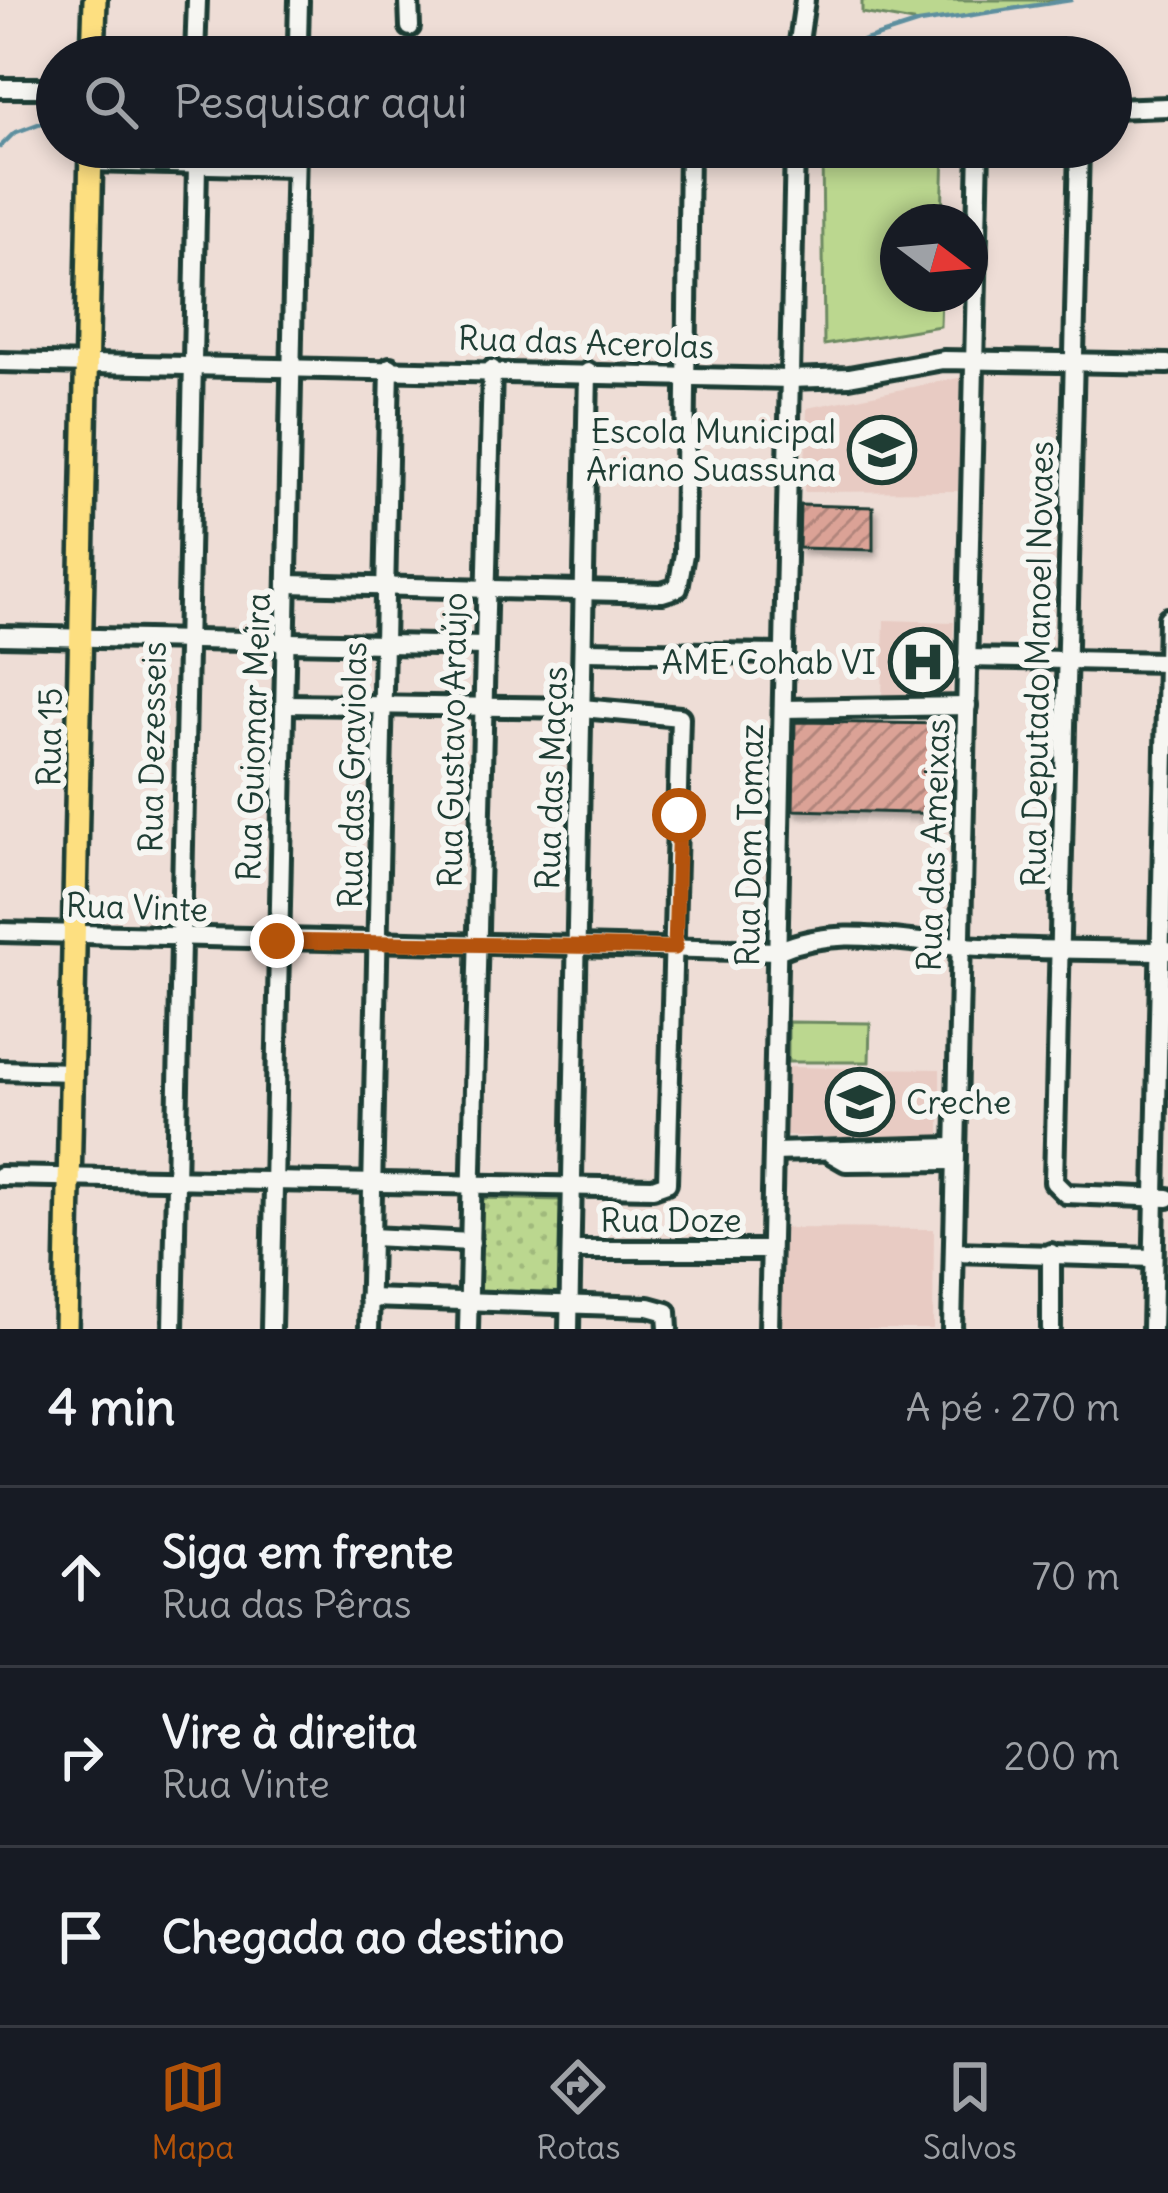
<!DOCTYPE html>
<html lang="pt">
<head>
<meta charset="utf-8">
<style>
	body { margin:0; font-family:Delius,sans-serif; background:#242831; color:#f1f3f6 }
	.compass { position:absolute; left:880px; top:204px; width:108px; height:108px; border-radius:50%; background:#171b24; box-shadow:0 6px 18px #0003; rotate:106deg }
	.stop { position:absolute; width:36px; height:36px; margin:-27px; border:9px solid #b45309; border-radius:50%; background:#fff }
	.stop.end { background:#b45309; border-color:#fff; box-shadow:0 3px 12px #0008 }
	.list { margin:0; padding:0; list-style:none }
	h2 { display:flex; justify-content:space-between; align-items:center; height:156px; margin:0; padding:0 48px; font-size:51px }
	h2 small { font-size:39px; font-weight:400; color:#9ea1a6 }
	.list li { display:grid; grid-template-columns:78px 1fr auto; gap:36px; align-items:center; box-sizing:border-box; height:180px; padding:0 48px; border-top:3px solid #363941 }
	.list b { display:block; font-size:45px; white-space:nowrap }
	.list p { margin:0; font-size:39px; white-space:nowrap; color:#9ea1a6 }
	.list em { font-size:39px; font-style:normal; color:#9ea1a6 }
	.icon { flex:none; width:66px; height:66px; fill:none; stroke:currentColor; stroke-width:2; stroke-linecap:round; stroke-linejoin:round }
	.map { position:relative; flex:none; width:1168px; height:1329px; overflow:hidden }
	.search { position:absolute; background:#171b24; box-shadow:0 6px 18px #0003; left:36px; right:36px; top:36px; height:132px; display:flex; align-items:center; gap:30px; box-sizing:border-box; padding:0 42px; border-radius:66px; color:#9ea1a6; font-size:45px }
	.sheet { height:696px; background:#171b24 }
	nav { display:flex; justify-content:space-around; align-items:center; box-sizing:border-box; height:168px; border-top:3px solid #363941; background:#171b24; font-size:33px; color:#9ea1a6 }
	nav a { display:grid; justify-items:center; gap:6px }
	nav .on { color:#b45309 }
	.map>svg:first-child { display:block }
	.built { fill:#e8cbc3 }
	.grass { fill:#bbd78f; stroke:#6d8a62; stroke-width:3 }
	.park { fill:url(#park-dots); stroke:#6d8a62; stroke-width:3 }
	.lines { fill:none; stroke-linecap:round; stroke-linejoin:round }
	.stream { stroke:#5d8f9f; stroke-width:4.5 }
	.building { fill:url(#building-hatch); stroke:#1f3d34; stroke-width:3; filter:url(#shadow) }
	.minor-casing { stroke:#1f3d34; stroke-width:26 }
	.major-casing { stroke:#1f3d34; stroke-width:30 }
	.minor { stroke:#f6f6f2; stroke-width:16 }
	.major { stroke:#fddf80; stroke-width:21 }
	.route { stroke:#b45309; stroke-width:15 }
	.labels { text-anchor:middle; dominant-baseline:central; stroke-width:12; stroke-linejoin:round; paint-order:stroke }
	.street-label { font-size:33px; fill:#1f3d34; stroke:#f6f6f2 }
	.poi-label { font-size:33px; fill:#1f3d34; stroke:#f6f6f2; text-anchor:end }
</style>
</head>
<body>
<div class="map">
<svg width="1168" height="1329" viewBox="0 0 1168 1329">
	<defs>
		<pattern id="park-dots" width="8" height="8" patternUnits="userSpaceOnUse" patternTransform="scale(3)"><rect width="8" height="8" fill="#bbd78f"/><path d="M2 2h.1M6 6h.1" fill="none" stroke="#a0b97c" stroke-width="1.8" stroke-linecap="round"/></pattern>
		<pattern id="building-hatch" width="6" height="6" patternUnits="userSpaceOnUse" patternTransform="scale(3)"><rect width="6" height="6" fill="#dba296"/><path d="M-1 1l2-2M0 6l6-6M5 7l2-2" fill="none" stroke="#b1857b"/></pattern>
		<filter id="shadow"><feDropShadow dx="3.5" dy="6" stdDeviation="3" flood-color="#0004"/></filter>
	</defs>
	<rect width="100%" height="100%" fill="#eeddd6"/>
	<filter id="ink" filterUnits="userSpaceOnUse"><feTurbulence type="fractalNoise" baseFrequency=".00833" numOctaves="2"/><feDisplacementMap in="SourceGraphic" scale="24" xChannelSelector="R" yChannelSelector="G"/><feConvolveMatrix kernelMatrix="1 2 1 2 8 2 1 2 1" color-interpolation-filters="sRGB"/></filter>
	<g filter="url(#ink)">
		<g class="built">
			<polygon points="963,377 958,491 804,492 807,408"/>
			<polygon points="884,620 954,622 951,700 882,698"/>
			<polygon points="780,1067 940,1069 940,1139 779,1136"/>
			<polygon points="777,1228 934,1229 933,1329 774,1329"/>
		</g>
		<g class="grass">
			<polygon points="862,0 1071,0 919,23 862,13"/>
			<polygon points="822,147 944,147 942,222 898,222 898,294 941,294 940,326 824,345"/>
			<polygon points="788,1022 870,1023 869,1062 788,1062"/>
		</g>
		<polygon class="park" points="475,1198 562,1200 559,1299 473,1297"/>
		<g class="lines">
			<g class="stream">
				<polyline points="777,57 791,57"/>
				<polyline points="813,57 919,23 1071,0"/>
				<polyline points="0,147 14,133 57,117"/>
			</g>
		</g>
		<g class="building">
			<polygon points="800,505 873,507 873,550 799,548"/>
			<polygon points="795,722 953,724 951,814 793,810"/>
		</g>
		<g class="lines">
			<g class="minor-casing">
				<g id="minor">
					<polyline points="409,0 410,27"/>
					<polyline points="798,49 805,0"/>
					<polyline points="195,57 197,0"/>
					<polyline points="290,57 298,42 299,0"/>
					<polyline points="0,88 57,88"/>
					<polyline points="1111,109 1168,107"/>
					<polyline points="1079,147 1054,1182 1066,1194 1168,1198"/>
					<polyline points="91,162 294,167"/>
					<polyline points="0,362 790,379 849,377 943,360 1168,364"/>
					<polyline points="288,584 662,593 678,588 684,554 689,147"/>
					<polyline points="0,636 484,646"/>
					<polyline points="585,651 783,654"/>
					<polyline points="967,658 1166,662"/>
					<polyline points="783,709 967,706"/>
					<path d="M0,932L777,951C839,924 897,942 961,946C1030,950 1100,950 1168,951"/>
					<polyline points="0,1070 73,1072"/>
					<polyline points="773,1152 953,1147"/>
					<polyline points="832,1154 846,1162 954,1161"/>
					<polyline points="0,1176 653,1188 667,1183 680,717 582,708 286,704"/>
					<polyline points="371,1237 471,1242"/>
					<polyline points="571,1250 770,1250"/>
					<polyline points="954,1252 1153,1258"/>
					<polyline points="369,1298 649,1307 667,1312 668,1329"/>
					<polyline points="173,1329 197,166"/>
					<polyline points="271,1329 296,147"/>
					<polyline points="369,1329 390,367"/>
					<polyline points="468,1329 492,369"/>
					<polyline points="569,1329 588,372"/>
					<polyline points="769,1329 795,147"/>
					<polyline points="952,1329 979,147"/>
					<polyline points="1051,1329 1051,1253"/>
					<polyline points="1152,1329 1168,618"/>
				</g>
			</g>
			<g class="major-casing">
				<g id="major">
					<polyline points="93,57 95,0"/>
					<polyline points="66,1329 91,147"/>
				</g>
			</g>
			<use href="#minor" class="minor"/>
			<use href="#major" class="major"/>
		</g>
	</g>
	<g class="lines" filter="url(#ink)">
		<polyline class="route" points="277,941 675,948 679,815"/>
	</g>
	<defs>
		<g id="school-ring" transform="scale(3.45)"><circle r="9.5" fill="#f6f6f2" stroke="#1f3d34" stroke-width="1.5"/><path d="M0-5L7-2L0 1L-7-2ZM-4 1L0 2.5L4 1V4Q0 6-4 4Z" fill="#1f3d34"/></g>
		<g id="hospital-ring" transform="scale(3.45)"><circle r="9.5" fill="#f6f6f2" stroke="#1f3d34" stroke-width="1.5"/><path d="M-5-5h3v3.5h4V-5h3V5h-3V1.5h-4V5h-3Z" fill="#1f3d34"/></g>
	</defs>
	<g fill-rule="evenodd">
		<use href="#school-ring" x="882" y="450"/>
		<use href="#hospital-ring" x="923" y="662"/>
		<use href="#school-ring" x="860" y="1102"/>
	</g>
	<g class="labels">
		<g class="street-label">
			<text transform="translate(586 342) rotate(2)">Rua das Acerolas</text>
			<text transform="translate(1037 664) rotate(-89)">Rua Deputado Manoel Novaes</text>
			<text transform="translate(49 737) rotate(-89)">Rua 15</text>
			<text transform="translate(253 737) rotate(-88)">Rua Guiomar Meira</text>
			<text transform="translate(452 740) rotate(-89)">Rua Gustavo Araújo</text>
			<text transform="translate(152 747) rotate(-89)">Rua Dezesseis</text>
			<text transform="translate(352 775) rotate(-89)">Rua das Graviolas</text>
			<text transform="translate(551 778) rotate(-88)">Rua das Maças</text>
			<text transform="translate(749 845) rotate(-89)">Rua Dom Tomaz</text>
			<text transform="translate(933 845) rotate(-88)">Rua das Ameixas</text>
			<text transform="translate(137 907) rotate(2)">Rua Vinte</text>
			<text x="671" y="1220">Rua Doze</text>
		</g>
		<g class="poi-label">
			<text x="836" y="431">Escola Municipal<tspan x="836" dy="38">Ariano Suassuna</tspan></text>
			<text x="876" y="662">AME Cohab VI</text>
			<text x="906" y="1102" text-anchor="start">Creche</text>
		</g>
	</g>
</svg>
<svg class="compass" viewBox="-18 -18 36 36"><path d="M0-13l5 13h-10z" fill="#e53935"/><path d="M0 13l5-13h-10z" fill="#9ea1a6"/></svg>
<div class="stop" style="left:679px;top:815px"></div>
<div class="stop end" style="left:277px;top:941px"></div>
<div class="search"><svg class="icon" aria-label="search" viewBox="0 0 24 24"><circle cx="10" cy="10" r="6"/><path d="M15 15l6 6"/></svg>Pesquisar aqui</div>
</div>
<section class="sheet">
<h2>4 min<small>A pé · 270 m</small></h2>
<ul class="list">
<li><svg class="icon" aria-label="ahead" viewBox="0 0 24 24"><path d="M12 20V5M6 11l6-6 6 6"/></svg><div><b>Siga em frente</b><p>Rua das Pêras</p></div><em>70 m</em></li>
<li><svg class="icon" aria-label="right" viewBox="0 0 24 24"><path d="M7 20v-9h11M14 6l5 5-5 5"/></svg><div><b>Vire à direita</b><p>Rua Vinte</p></div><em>200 m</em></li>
<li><svg class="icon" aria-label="arrive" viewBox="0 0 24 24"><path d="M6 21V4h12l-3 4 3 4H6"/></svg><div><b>Chegada ao destino</b></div></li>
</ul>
</section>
<nav>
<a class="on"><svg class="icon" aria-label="map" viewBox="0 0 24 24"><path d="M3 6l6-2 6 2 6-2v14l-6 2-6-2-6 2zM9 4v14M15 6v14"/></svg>Mapa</a>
<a><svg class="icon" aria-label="directions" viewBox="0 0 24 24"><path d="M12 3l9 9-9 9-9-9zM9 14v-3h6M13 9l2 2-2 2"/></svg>Rotas</a>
<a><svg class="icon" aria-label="saved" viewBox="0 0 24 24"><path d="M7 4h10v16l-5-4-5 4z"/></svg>Salvos</a>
</nav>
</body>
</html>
